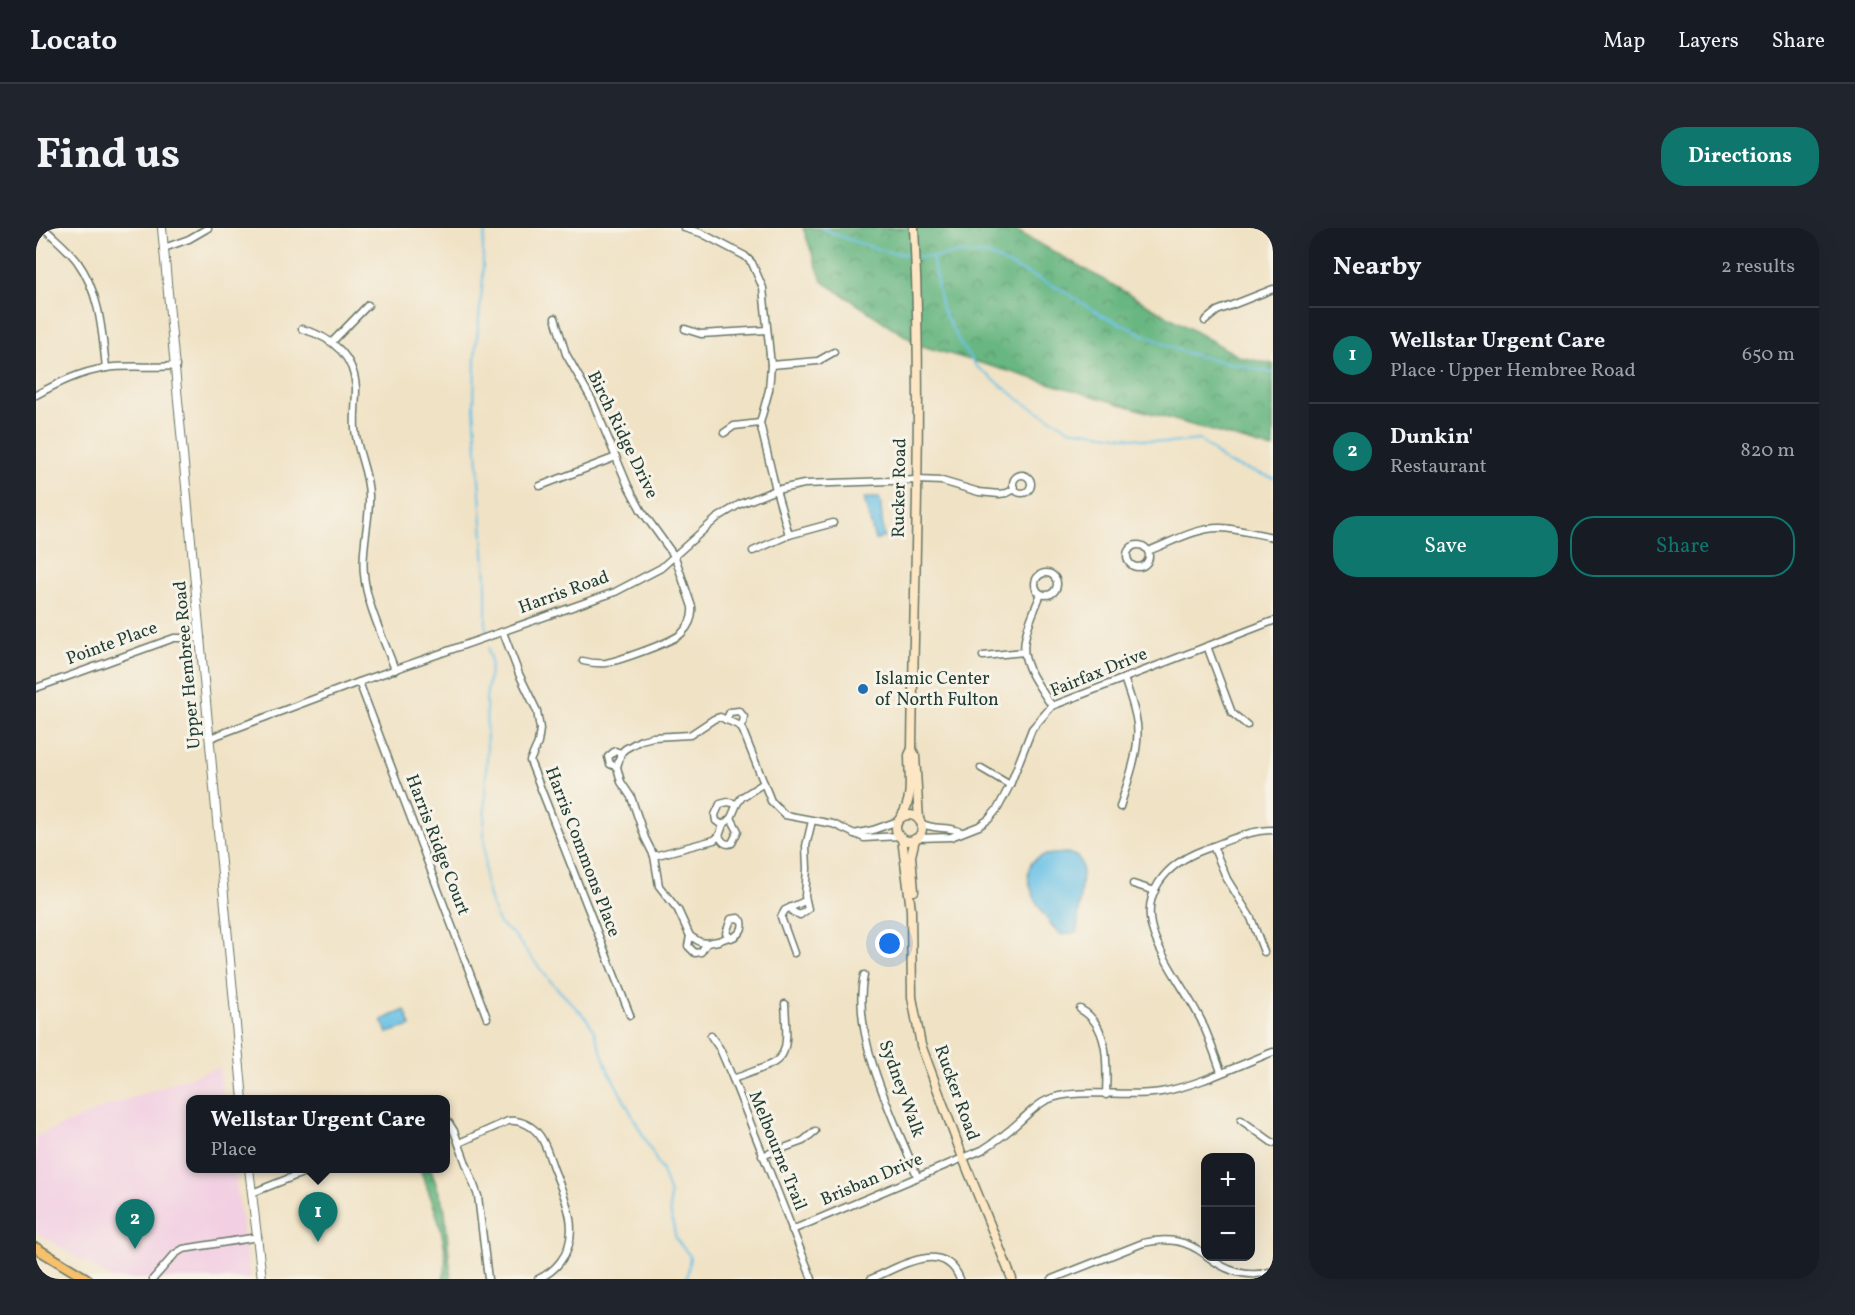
<!DOCTYPE html>
<html lang="en">
<head>
<meta charset="utf-8">
<style>
	body { margin:0; font-family:Vollkorn,serif; background:#20242c; color:#f1f3f6 }
	.controls { position:absolute; right:18px; bottom:18px; display:grid; overflow:hidden; border-radius:12px; box-shadow:0 6px 24px #0002 }
	.controls button { width:54px; height:54px; display:grid; place-items:center; padding:0; border:0; border-bottom:2px solid #363941; background:#171b24; color:#f1f3f6; font:30px sans-serif }
	.you { position:absolute; left:854px; top:716px; width:21px; height:21px; margin:-15px; border:4px solid #fff; border-radius:50%; background:#1a73e8; box-shadow:0 0 0 9px #1a73e833 }
	.badge { display:grid; place-items:center; width:39px; height:39px; border-radius:50%; background:#0f766e; color:#fff; font-size:20px; font-weight:700 }
	.pin { position:absolute; translate:-50% -50px; filter:drop-shadow(0 2px 3px #0008) }
	.pin::after { content:''; position:absolute; top:32px; width:21px; height:18px; background:inherit; clip-path:polygon(0 0,100% 0,50% 100%) }
	.popup { position:absolute; left:150px; top:867px; width:264px; height:78px; box-sizing:border-box; display:grid; place-content:center; border-radius:12px; background:#171b24; filter:drop-shadow(0 2px 4px #0005); font-size:20px; white-space:nowrap; color:#9ea1a6 }
	.popup b { font-size:22px; color:#f1f3f6 }
	.popup::after { content:''; position:absolute; left:50%; top:100%; margin-left:-12px; border:12px solid transparent; border-top-color:#171b24 }
	.list { margin:0; padding:0; list-style:none }
	h2 { display:flex; justify-content:space-between; align-items:center; height:78px; margin:0; padding:0 24px; font-size:26px }
	h2 small { font-size:20px; font-weight:400; color:#9ea1a6 }
	.list li { display:grid; grid-template-columns:39px 1fr auto; gap:18px; align-items:center; box-sizing:border-box; height:96px; padding:0 24px; border-top:2px solid #363941 }
	.list b { display:block; font-size:22px; white-space:nowrap }
	.list p { margin:0; font-size:20px; white-space:nowrap; color:#9ea1a6 }
	.list em { font-size:20px; font-style:normal; color:#9ea1a6 }
	.actions { display:flex; gap:12px; padding:18px 24px }
	.actions a { flex:1; padding:14px 0; border:2px solid #0f766e; border-radius:24px; text-align:center; font-size:21px; color:#0f766e }
	.actions .main { background:#0f766e; color:#fff }
	.map { position:relative; flex:none; width:1237px; height:1051px; overflow:hidden; border-radius:24px }
	header { display:flex; align-items:center; gap:36px; box-sizing:border-box; height:84px; padding:0 30px; background:#171b24; border-bottom:2px solid #363941 }
	header strong { font-size:28px }
	nav { display:flex; gap:33px; margin-inline-start:auto; font-size:21px }
	.intro { display:flex; align-items:center; justify-content:space-between; box-sizing:border-box; height:144px; padding:0 36px }
	h1 { margin:0; font-size:42px }
	.button { padding:15px 27px; border-radius:24px; background:#0f766e; color:#fff; font-size:21px; font-weight:700 }
	main { display:flex; gap:36px; padding:0 36px }
	aside { flex:1; background:#171b24; border-radius:24px; box-shadow:0 6px 24px #0002 }
	.map>svg:first-child { display:block }
	.built { fill:#f2cfe2 }
	.forest { fill:url(#forest-crowns); stroke:#437a5a; stroke-width:1.5 }
	.water { fill:#69c1e6; stroke:#447f8d; stroke-width:1.5 }
	.lines { fill:none; stroke-linecap:round; stroke-linejoin:round }
	.stream { stroke:#69c1e6; stroke-width:2 }
	.minor-casing { stroke:#687767; stroke-width:9 }
	.tertiary-casing { stroke:#687767; stroke-width:10 }
	.secondary-casing { stroke:#687767; stroke-width:11 }
	.trunk-casing { stroke:#687767; stroke-width:12 }
	.minor { stroke:#fff; stroke-width:6 }
	.tertiary { stroke:#fff; stroke-width:8 }
	.secondary { stroke:#fce6c4; stroke-width:8 }
	.trunk { stroke:#f7c06c; stroke-width:9 }
	.poi-dot { fill:#1f6fb2; stroke:#f7f3e8; stroke-width:2 }
	.labels { text-anchor:middle; dominant-baseline:central; stroke-width:6; stroke-linejoin:round; paint-order:stroke }
	.street-label { font-size:18px; fill:#1f3d34; stroke:#f7f3e8 }
	.poi-label { font-size:18px; fill:#1f3d34; stroke:#f7f3e8; text-anchor:start }
</style>
</head>
<body>
<header>
<strong>Locato</strong>
<nav><a>Map</a><a>Layers</a><a>Share</a></nav>
</header>
<div class="intro"><h1>Find us</h1><a class="button">Directions</a></div>
<main>
<div class="map">
<svg width="1237" height="1051" viewBox="0 0 1237 1051">
	<defs>
		<pattern id="forest-crowns" width="20" height="18" patternUnits="userSpaceOnUse" patternTransform="scale(1.5)"><rect width="20" height="18" fill="#67b681"/><path d="M2 6a3 3 0 1 1 6 0M12 15a3 3 0 1 1 6 0" fill="none" stroke="#54956a"/></pattern>
	</defs>
	<rect width="100%" height="100%" fill="#f7f3e8"/>
	<filter id="ink" filterUnits="userSpaceOnUse"><feTurbulence type="fractalNoise" baseFrequency=".0167" numOctaves="2"/><feDisplacementMap in="SourceGraphic" scale="12" xChannelSelector="R" yChannelSelector="G"/><feConvolveMatrix kernelMatrix="1 2 1 2 8 2 1 2 1" color-interpolation-filters="sRGB"/></filter>
	<filter id="wash" filterUnits="userSpaceOnUse"><feTurbulence type="fractalNoise" baseFrequency=".008" numOctaves="4" result="noise"/><feDisplacementMap in="SourceGraphic" scale="24" xChannelSelector="R" yChannelSelector="G"/><feGaussianBlur stdDeviation="1.35" result="paint"/><feColorMatrix in="noise" values="0 0 0 0 0 0 0 0 0 0 0 0 0 0 0 0 0 1.4 0 .05"/><feComposite in="paint" operator="in"/></filter>
	<g filter="url(#wash)">
		<rect width="100%" height="100%" fill="#f0e2c5"/>
		<polygon class="built" points="183,839 188,871 154,872 154,940 198,941 214,1051 76,1051 0,1004 0,908 75,877"/>
		<g class="forest">
			<polygon points="767,0 976,0 1204,129 1237,136 1237,221 883,117 786,53"/>
			<path d="M384,941H395L409,982L415,1051H407C417,1021 395,970 384,941Z"/>
		</g>
		<g class="water">
			<polygon points="828,270 842,270 844,271 848,309 839,312"/>
			<path d="M1031,625C1043,628 1046,632 1046,645L1041,704L1026,707C1011,697 984,654 995,636C1001,625 1020,626 1031,625Z"/>
			<polygon points="369,782 375,798 351,805 346,792"/>
		</g>
		<g class="lines">
			<g class="stream">
				<polyline points="450,0 447,16 447,50 439,130 438,179 450,353 450,403"/>
				<path d="M786,0C811,12 848,25 876,27"/>
				<polyline points="881,28 896,29 906,81 924,115 940,138 988,175 1033,201 1133,215 1164,212 1191,235 1237,250"/>
				<polyline points="897,29 924,25 953,27 1026,62 1065,87 1131,117 1154,126 1237,145"/>
				<polyline points="452,420 455,435 450,471 451,522 448,601 449,653 454,672 463,696 477,706 514,753 551,791 558,803 572,842 626,943 634,966 634,982 640,1011 654,1028 651,1051"/>
			</g>
		</g>
	</g>
	<g filter="url(#ink)">
		<g class="lines">
			<g class="minor-casing">
				<g id="minor">
					<path d="M8,0C19,11 32,21 41,33C64,65 66,103 70,140"/>
					<polyline points="648,0 665,5 709,28 716,35 727,60 735,137 733,162 724,195 740,262 753,307"/>
					<polyline points="128,20 153,11 172,0"/>
					<path d="M519,90L530,126L556,172L592,258L605,282L639,329L656,379C657,389 653,398 646,405C637,414 584,432 570,435C562,436 555,435 547,433"/>
					<polyline points="1169,93 1181,83 1237,61"/>
					<path d="M266,101C295,109 318,127 320,160C320,174 318,187 319,201C321,224 333,245 333,268C334,294 325,320 328,346C330,375 349,414 359,442"/>
					<polyline points="649,101 665,106 731,102"/>
					<polyline points="296,114 332,77"/>
					<polyline points="735,137 782,133 798,124"/>
					<path d="M0,167C22,155 44,144 70,140C92,137 116,140 140,138"/>
					<polyline points="688,205 698,198 724,195"/>
					<circle cx="986" cy="256" r="9"/>
					<polyline points="504,258 580,229"/>
					<circle cx="1102" cy="328" r="11"/>
					<polyline points="717,323 753,307 797,295"/>
					<path d="M1112,323C1134,315 1161,299 1185,300C1202,301 1220,306 1237,309"/>
					<circle cx="1010" cy="356" r="11"/>
					<path d="M1005,366C981,423 981,427 1016,478"/>
					<polyline points="467,404 483,446 501,483 504,501 502,515 494,533 594,787"/>
					<polyline points="1171,418 1196,485 1211,497"/>
					<polyline points="947,428 988,424"/>
					<polyline points="323,454 451,790"/>
					<polyline points="0,460 138,410 165,410"/>
					<polyline points="690,492 694,484 703,483 708,489 707,494 704,498"/>
					<polyline points="174,510 323,454 579,364 625,340 681,290 704,276 740,262 768,256 882,252 906,253 943,264 963,266 971,265 979,261"/>
					<polyline points="581,539 574,536 572,529 579,523 585,525"/>
					<polyline points="945,540 974,557"/>
					<path d="M1084,579C1092,552 1104,524 1101,496C1099,480 1093,465 1088,450"/>
					<path d="M885,595C898,603 912,597 925,604"/>
					<polyline points="687,597 680,593 679,587 684,576 692,574 701,576"/>
					<polyline points="818,606 837,602 862,593"/>
					<path d="M683,608C686,613 689,618 696,615L702,603L695,590"/>
					<polyline points="881,610 915,609 943,598 953,591 962,580 974,557 996,501 1016,478 1237,393"/>
					<polyline points="1177,618 1191,651 1215,690 1228,724"/>
					<polyline points="618,628 678,612 683,608 687,597 695,590 701,576 706,569 728,555"/>
					<polyline points="1097,656 1119,663"/>
					<polyline points="755,679 757,684 764,687 772,681 769,668 771,641 770,618 776,593"/>
					<path d="M702,690L706,693C708,701 703,707 695,710L690,705L695,691Z"/>
					<polyline points="654,708 652,718 659,725 665,724 671,715"/>
					<polyline points="693,709 682,713 671,715 664,714 654,708 642,682 623,658 618,628 609,610 595,569 585,554 581,539 585,525 589,521 605,512 617,509 654,507 678,491 684,489 704,498 707,503 735,573 749,587 797,596 828,610 863,608"/>
					<polyline points="758,725 745,689 749,682 769,673"/>
					<path d="M828,747C814,807 859,893 881,948"/>
					<path d="M1044,781C1074,797 1071,838 1070,867"/>
					<polyline points="675,808 684,821 697,851 776,1051"/>
					<path d="M1185,844C1179,827 1173,809 1165,792C1151,764 1129,737 1118,707C1103,666 1130,636 1167,622C1189,614 1212,602 1237,602"/>
					<path d="M697,851C751,831 753,836 749,776"/>
					<polyline points="1205,892 1237,915"/>
					<polyline points="410,894 413,895 418,903 442,968 452,1051"/>
					<path d="M423,915L472,893C484,891 497,898 504,908C511,918 514,932 518,942C530,972 546,1006 524,1034C518,1042 511,1047 502,1051"/>
					<polyline points="726,928 767,913 779,903"/>
					<polyline points="216,965 279,940"/>
					<path d="M756,1002L946,922C959,914 971,905 983,894C992,886 1000,877 1011,872C1039,859 1091,870 1125,864C1163,857 1201,838 1237,824"/>
					<path d="M1171,1028C1191,1044 1212,1051 1237,1043"/>
					<polyline points="117,1051 139,1026 147,1021 222,1009"/>
					<path d="M835,1051C864,1039 907,1010 924,1051"/>
					<path d="M1016,1051L1107,1015C1131,1009 1150,1012 1170,1027"/>
				</g>
			</g>
			<g class="tertiary-casing">
				<g id="tertiary">
					<polyline points="126,0 207,872"/>
					<polyline points="213,940 226,1051"/>
				</g>
			</g>
			<g class="secondary-casing">
				<g id="secondary">
					<polyline points="876,521 879,528 883,592"/>
					<circle cx="873" cy="600" r="13"/>
					<path d="M865,589C878,570 873,549 873,527L876,521C878,348 887,174 878,0"/>
					<polyline points="866,610 875,682 876,769 885,817 927,930 976,1051"/>
					<polyline points="878,663 875,628 879,611"/>
				</g>
			</g>
			<g class="trunk-casing">
				<polyline id="trunk" points="0,1020 51,1051"/>
			</g>
			<use href="#minor" class="minor"/>
			<use href="#tertiary" class="tertiary"/>
			<use href="#secondary" class="secondary"/>
			<use href="#trunk" class="trunk"/>
		</g>
	</g>
	<circle class="poi-dot" cx="827" cy="461" r="6"/>
	<g class="labels">
		<g class="street-label">
			<text transform="translate(586 207) rotate(64)">Birch Ridge Drive</text>
			<text transform="translate(864 260) rotate(-89)">Rucker Road</text>
			<text transform="translate(528 365) rotate(-20)">Harris Road</text>
			<text transform="translate(76 416) rotate(-20)">Pointe Place</text>
			<text transform="translate(152 437) rotate(-95)">Upper Hembree Road</text>
			<text transform="translate(1063 445) rotate(-22)">Fairfax Drive</text>
			<text transform="translate(401 617) rotate(69)">Harris Ridge Court</text>
			<text transform="translate(546 624) rotate(69)">Harris Commons Place</text>
			<text transform="translate(865 861) rotate(70)">Sydney Walk</text>
			<text transform="translate(920 865) rotate(70)">Rucker Road</text>
			<text transform="translate(741 923) rotate(68)">Melbourne Trail</text>
			<text transform="translate(836 952) rotate(-23)">Brisban Drive</text>
		</g>
		<g class="poi-label">
			<text x="839" y="451">Islamic Center<tspan x="839" dy="21">of North Fulton</tspan></text>
		</g>
	</g>
</svg>
<div class="controls">
<button>+</button>
<button>−</button>
</div>
<div class="you"></div>
<div class="pin badge" style="left:282px;top:1014px">1</div>
<div class="popup"><b>Wellstar Urgent Care</b>Place</div>
<div class="pin badge" style="left:99px;top:1021px">2</div>
</div>
<aside>
<h2>Nearby<small>2 results</small></h2>
<ul class="list">
<li><span class="badge">1</span><div><b>Wellstar Urgent Care</b><p>Place · Upper Hembree Road</p></div><em>650 m</em></li>
<li><span class="badge">2</span><div><b>Dunkin'</b><p>Restaurant</p></div><em>820 m</em></li>
</ul>
<div class="actions"><a class="main">Save</a><a>Share</a></div>
</aside>
</main>
</body>
</html>
